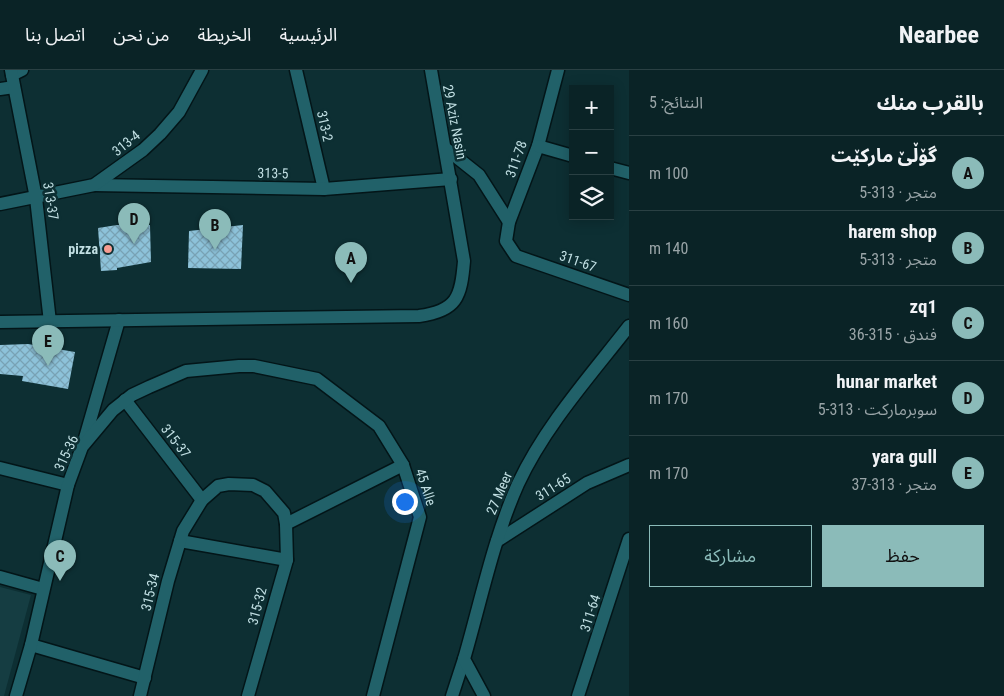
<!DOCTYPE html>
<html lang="ar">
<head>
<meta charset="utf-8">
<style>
	body { margin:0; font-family:"Roboto Condensed","Noto Sans Arabic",sans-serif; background:#182f32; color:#f1f3f6; direction:rtl }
	.controls { position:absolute; right:15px; top:15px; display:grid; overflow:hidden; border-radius:0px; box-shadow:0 2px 12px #0003 }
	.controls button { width:45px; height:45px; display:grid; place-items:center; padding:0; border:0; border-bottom:1px solid #2a4043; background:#0a2326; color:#f1f3f6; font:25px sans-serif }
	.you { position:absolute; left:404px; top:431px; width:18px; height:18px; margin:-12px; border:4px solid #fff; border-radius:50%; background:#1a73e8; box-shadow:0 0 0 8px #1a73e833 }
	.badge { display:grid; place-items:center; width:32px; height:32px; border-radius:50%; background:#8bbbb9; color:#111; font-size:16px; font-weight:700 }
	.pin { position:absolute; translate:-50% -41px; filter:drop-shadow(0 1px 2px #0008) }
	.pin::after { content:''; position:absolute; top:26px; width:18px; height:15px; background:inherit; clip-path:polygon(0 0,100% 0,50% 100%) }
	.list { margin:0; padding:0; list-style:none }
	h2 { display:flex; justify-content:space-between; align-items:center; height:65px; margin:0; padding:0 20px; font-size:21px }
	h2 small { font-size:16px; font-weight:400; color:#99a4a7 }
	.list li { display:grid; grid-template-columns:32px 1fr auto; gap:15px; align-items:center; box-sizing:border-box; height:75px; padding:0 20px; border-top:1px solid #2a4043 }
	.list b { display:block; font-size:19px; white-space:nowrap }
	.list p { margin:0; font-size:16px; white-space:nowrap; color:#99a4a7 }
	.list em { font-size:16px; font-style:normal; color:#99a4a7 }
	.actions { display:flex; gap:10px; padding:15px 20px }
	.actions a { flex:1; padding:11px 0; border:1px solid #8bbbb9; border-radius:0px; text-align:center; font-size:18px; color:#8bbbb9 }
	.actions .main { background:#8bbbb9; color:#111 }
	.icon { flex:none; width:28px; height:28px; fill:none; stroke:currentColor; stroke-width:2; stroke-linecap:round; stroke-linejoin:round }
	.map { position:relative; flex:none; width:629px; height:626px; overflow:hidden; direction:ltr }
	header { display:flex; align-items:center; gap:30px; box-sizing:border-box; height:70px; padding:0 25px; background:#0a2326; border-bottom:1px solid #2a4043 }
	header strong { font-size:24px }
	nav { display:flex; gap:28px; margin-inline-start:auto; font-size:18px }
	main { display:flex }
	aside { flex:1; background:#0a2326 }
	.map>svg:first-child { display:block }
	.built { fill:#153d42 }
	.building { fill:url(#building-cross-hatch) }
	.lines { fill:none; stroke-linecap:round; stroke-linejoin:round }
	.street-casing { stroke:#031518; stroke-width:15 }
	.secondary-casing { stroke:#031518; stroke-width:15 }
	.street { stroke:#216169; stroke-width:12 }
	.secondary { stroke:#216169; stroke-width:12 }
	.poi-dot { fill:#f59c92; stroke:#0d2f33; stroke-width:2 }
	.labels { text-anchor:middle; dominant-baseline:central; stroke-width:5; stroke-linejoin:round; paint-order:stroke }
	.street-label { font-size:14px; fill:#c1dfe3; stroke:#0d2f33 }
	.poi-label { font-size:14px; font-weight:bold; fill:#c1dfe3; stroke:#0d2f33; text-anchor:end }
</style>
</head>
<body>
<header>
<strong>Nearbee</strong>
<nav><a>الرئيسية</a><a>الخريطة</a><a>من نحن</a><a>اتصل بنا</a></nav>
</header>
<main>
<aside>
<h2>بالقرب منك<small>النتائج: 5</small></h2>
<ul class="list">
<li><span class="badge">A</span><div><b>گۆڵێ مارکێت</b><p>متجر · 313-5</p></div><em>100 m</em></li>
<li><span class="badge">B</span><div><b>harem shop</b><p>متجر · 313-5</p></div><em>140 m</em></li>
<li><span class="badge">C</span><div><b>zq1</b><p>فندق · 315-36</p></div><em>160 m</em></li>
<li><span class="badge">D</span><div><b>hunar market</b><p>سوبرماركت · 313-5</p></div><em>170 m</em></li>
<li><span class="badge">E</span><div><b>yara gull</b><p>متجر · 313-37</p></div><em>170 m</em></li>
</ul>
<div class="actions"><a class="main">حفظ</a><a>مشاركة</a></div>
</aside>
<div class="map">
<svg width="629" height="626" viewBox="0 0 629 626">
	<defs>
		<pattern id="building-cross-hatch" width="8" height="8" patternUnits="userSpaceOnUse" patternTransform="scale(1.25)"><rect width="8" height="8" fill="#8dc2d9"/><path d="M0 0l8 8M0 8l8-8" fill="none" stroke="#78a2b4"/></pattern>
	</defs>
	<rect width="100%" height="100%" fill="#0d2f33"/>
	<polygon class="built" points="0,517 31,525 4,626 0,626"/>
	<g class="building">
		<polygon points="117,155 150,155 151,192 117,198 117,200 101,201 98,158"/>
		<polygon points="243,155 241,199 188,198 189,161"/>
		<polygon points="28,274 75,282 68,319 22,311 23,306 0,304 0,275"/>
	</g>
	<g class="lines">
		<g class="street-casing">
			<g id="street">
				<polyline points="296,0 324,119"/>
				<polyline points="558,0 538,76 509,152 506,171 516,186 629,225"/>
				<polyline points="12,5 22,0"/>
				<polyline points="0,19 14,17"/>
				<polyline points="538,76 573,86"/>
				<polyline points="445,78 479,105 509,152"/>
				<polyline points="610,98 629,103"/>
				<polyline points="94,115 324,119 451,109"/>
				<polyline points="0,134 94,115 143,80 160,64 179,42 202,0"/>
				<polyline points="125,330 202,430"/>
				<polyline points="85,368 119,250"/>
				<polyline points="0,398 68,415"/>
				<polyline points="286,454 403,395"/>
				<polyline points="180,471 287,490"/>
				<polyline points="497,471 587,413 629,395"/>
				<polyline points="0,507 43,519"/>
				<polyline points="31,575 145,608"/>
				<polyline points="16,626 31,575 68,415 82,377 113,340 132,325 149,317 186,301 239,296 254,296 317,309 379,356 403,395 420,447 373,626"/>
				<polyline points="140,626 168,511 183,461 202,430 218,416 229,414 253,415 265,421 284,443 286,454 287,490 248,626"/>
				<polyline points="578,626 629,469"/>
			</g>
		</g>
		<g class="secondary-casing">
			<g id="secondary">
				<polyline points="11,0 36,128 50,252"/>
				<path d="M0,252L419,246C457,241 461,227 464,191L431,0"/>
				<polyline points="452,626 464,589"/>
				<path d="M484,626L464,589C481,531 493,470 518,414C545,356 590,306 629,256"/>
			</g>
		</g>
		<use href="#street" class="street"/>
		<use href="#secondary" class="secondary"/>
	</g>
	<circle class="poi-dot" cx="108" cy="179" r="5"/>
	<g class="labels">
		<g class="street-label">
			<text transform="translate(455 52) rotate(79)">29 Aziz Nasin</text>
			<text transform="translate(325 56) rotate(77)">313-2</text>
			<text transform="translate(126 73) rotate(-39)">313-4</text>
			<text transform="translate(516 89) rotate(-70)">311-78</text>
			<text transform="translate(273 103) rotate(1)">313-5</text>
			<text transform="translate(51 131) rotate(81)">313-37</text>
			<text transform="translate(578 191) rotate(19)">311-67</text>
			<text transform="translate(176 371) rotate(52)">315-37</text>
			<text transform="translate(66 383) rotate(-65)">315-36</text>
			<text transform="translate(426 417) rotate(72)">45 Alle</text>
			<text transform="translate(553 417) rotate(-32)">311-65</text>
			<text transform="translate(499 423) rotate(-67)">27 Meer</text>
			<text transform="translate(150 522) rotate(-76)">315-34</text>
			<text transform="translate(257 536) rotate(-75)">315-32</text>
			<text transform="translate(590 543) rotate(-72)">311-64</text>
		</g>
		<g class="poi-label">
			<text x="98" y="179">pizza</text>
		</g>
	</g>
</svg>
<div class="controls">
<button>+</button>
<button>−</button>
<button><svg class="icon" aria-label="layers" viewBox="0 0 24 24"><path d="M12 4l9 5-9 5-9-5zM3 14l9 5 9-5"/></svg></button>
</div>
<div class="you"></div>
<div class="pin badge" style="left:351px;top:213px">A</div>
<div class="pin badge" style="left:215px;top:180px">B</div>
<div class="pin badge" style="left:60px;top:511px">C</div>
<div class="pin badge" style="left:134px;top:174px">D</div>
<div class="pin badge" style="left:48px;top:296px">E</div>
</div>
</main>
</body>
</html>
